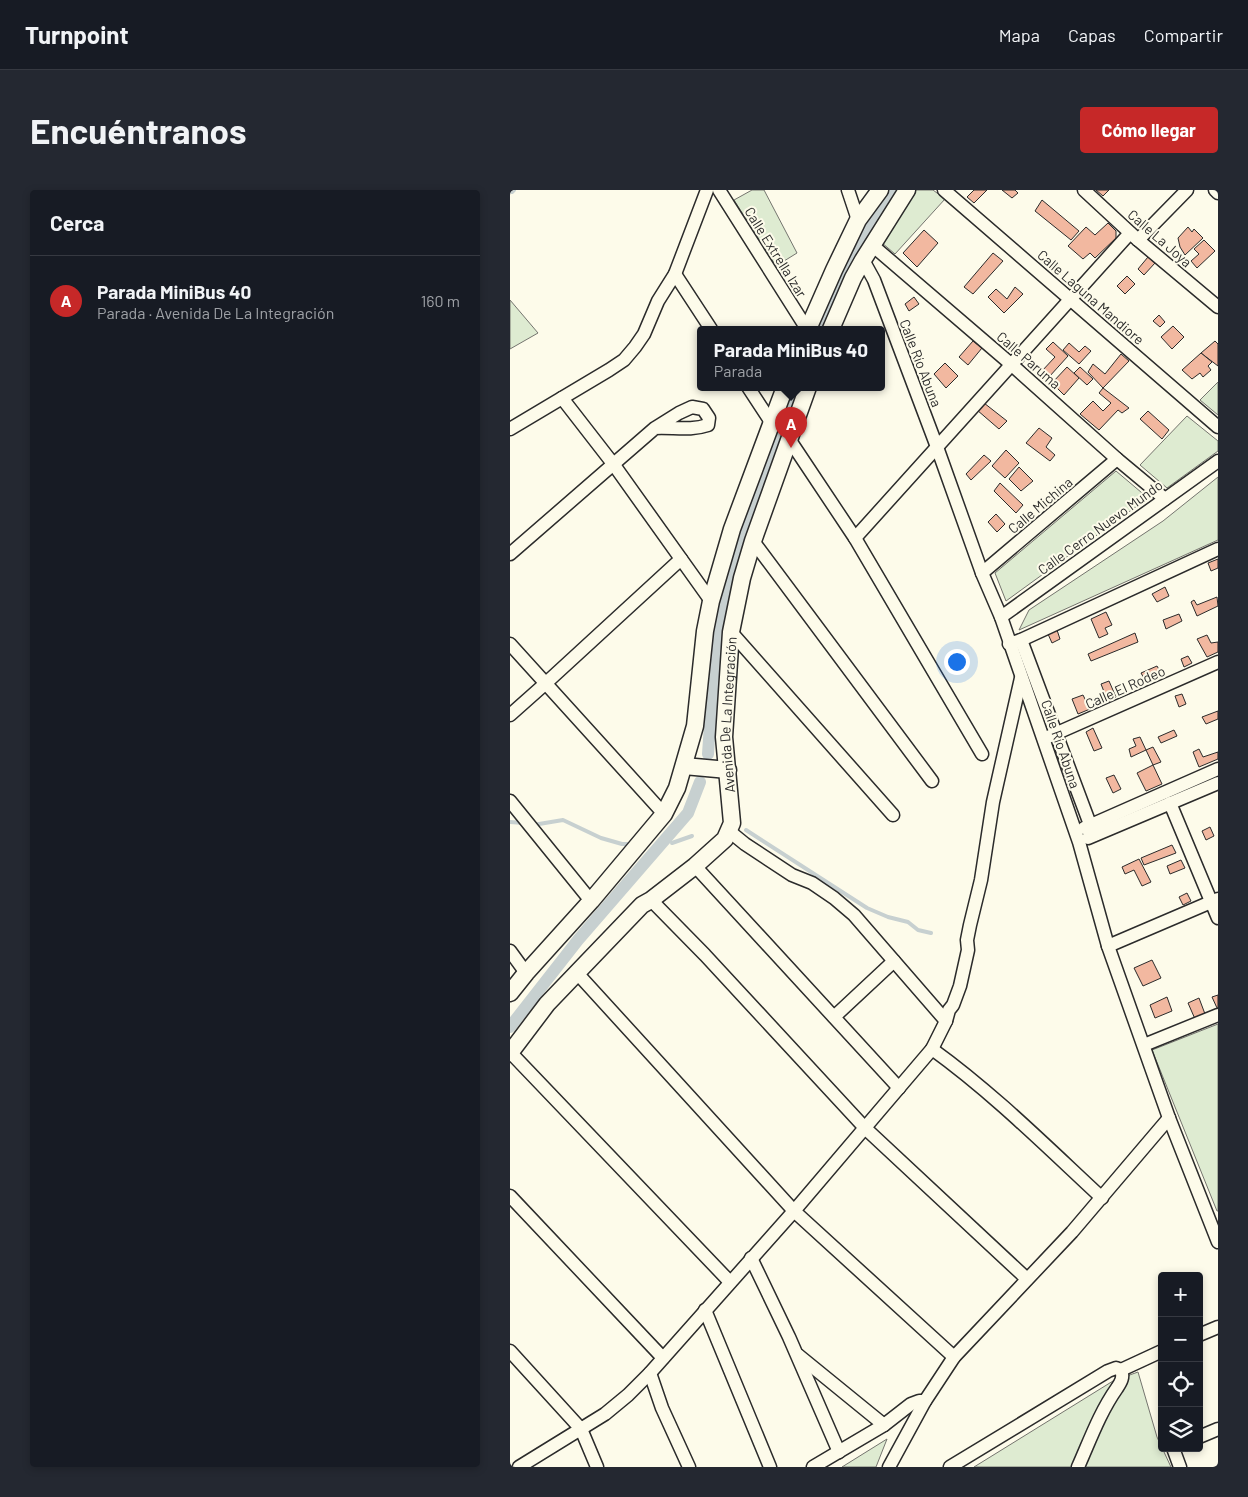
<!DOCTYPE html>
<html lang="es">
<head>
<meta charset="utf-8">
<style>
	body { margin:0; font-family:Barlow,sans-serif; background:#242831; color:#f1f3f6 }
	.controls { position:absolute; right:15px; bottom:15px; display:grid; overflow:hidden; border-radius:5px; box-shadow:0 2px 8px #0003 }
	.controls button { width:45px; height:45px; display:grid; place-items:center; padding:0; border:0; border-bottom:1px solid #363941; background:#171b24; color:#f1f3f6; font:25px sans-serif }
	.you { position:absolute; left:446px; top:471px; width:18px; height:18px; margin:-12px; border:4px solid #fff; border-radius:50%; background:#1a73e8; box-shadow:0 0 0 8px #1a73e833 }
	.badge { display:grid; place-items:center; width:32px; height:32px; border-radius:50%; background:#c62828; color:#fff; font-size:16px; font-weight:700 }
	.pin { position:absolute; translate:-50% -41px; filter:drop-shadow(0 1px 2px #0008) }
	.pin::after { content:''; position:absolute; top:26px; width:18px; height:15px; background:inherit; clip-path:polygon(0 0,100% 0,50% 100%) }
	.popup { position:absolute; left:187px; top:136px; width:188px; height:65px; box-sizing:border-box; display:grid; place-content:center; border-radius:5px; background:#171b24; filter:drop-shadow(0 1px 4px #0005); font-size:16px; white-space:nowrap; color:#9ea1a6 }
	.popup b { font-size:19px; color:#f1f3f6 }
	.popup::after { content:''; position:absolute; left:50%; top:100%; margin-left:-10px; border:10px solid transparent; border-top-color:#171b24 }
	.list { margin:0; padding:0; list-style:none }
	h2 { display:flex; justify-content:space-between; align-items:center; height:65px; margin:0; padding:0 20px; font-size:21px }
	h2 small { font-size:16px; font-weight:400; color:#9ea1a6 }
	.list li { display:grid; grid-template-columns:32px 1fr auto; gap:15px; align-items:center; box-sizing:border-box; height:90px; padding:0 20px; border-top:1px solid #363941 }
	.list b { display:block; font-size:19px; white-space:nowrap }
	.list p { margin:0; font-size:16px; white-space:nowrap; color:#9ea1a6 }
	.list em { font-size:16px; font-style:normal; color:#9ea1a6 }
	.icon { flex:none; width:28px; height:28px; fill:none; stroke:currentColor; stroke-width:2; stroke-linecap:round; stroke-linejoin:round }
	.map { position:relative; flex:none; width:708px; height:1277px; overflow:hidden; border-radius:5px }
	header { display:flex; align-items:center; gap:30px; box-sizing:border-box; height:70px; padding:0 25px; background:#171b24; border-bottom:1px solid #363941 }
	header strong { font-size:24px }
	nav { display:flex; gap:28px; margin-inline-start:auto; font-size:18px }
	.intro { display:flex; align-items:center; justify-content:space-between; box-sizing:border-box; height:120px; padding:0 30px }
	h1 { margin:0; font-size:35px }
	.button { padding:12px 22px; border-radius:5px; background:#c62828; color:#fff; font-size:18px; font-weight:700 }
	main { display:flex; gap:30px; padding:0 30px }
	aside { flex:1; background:#171b24; border-radius:5px; box-shadow:0 2px 8px #0003 }
	.map>svg:first-child { display:block }
	.green { fill:#deebd1; stroke:#74746e }
	.lines { fill:none; stroke-linecap:round; stroke-linejoin:round }
	.stream { stroke:#c7d0d0; stroke-width:4 }
	.canal { stroke:#c7d0d0; stroke-width:12 }
	.building { fill:#f2b8a0; stroke:#2b2b2b }
	.minor-casing { stroke:#2b2b2b; stroke-width:15 }
	.major-casing { stroke:#2b2b2b; stroke-width:19 }
	.minor { stroke:#fdfbea; stroke-width:12 }
	.major { stroke:#fdfbea; stroke-width:16 }
	.labels { text-anchor:middle; dominant-baseline:central; stroke-width:4; stroke-linejoin:round; paint-order:stroke }
	.street-label { font-size:14px; fill:#2b2b2b; stroke:#fdfbea }
</style>
</head>
<body>
<header>
<strong>Turnpoint</strong>
<nav><a>Mapa</a><a>Capas</a><a>Compartir</a></nav>
</header>
<div class="intro"><h1>Encuéntranos</h1><a class="button">Cómo llegar</a></div>
<main>
<aside>
<h2>Cerca<small></small></h2>
<ul class="list">
<li><span class="badge">A</span><div><b>Parada MiniBus 40</b><p>Parada · Avenida De La Integración</p></div><em>160 m</em></li>
</ul>
</aside>
<div class="map">
<svg width="708" height="1277" viewBox="0 0 708 1277">
	<rect width="100%" height="100%" fill="#fdfbea"/>
	<g class="green">
		<polygon points="242,0 254,0 287,63 266,76 224,10"/>
		<polygon points="404,0 423,0 435,9 385,64 371,52"/>
		<polygon points="0,110 28,143 0,159"/>
		<polygon points="708,192 708,225 690,210"/>
		<polygon points="677,226 708,251 708,261 657,298 630,275"/>
		<polygon points="606,281 638,308 496,411 485,383"/>
		<polygon points="708,287 708,350 509,440 519,420 653,331"/>
		<polygon points="708,834 708,1021 707,1021 642,860"/>
		<polygon points="628,1182 647,1247 661,1277 464,1277 603,1191"/>
		<polygon points="377,1249 366,1277 332,1277"/>
	</g>
	<g class="lines">
		<g class="stream">
			<polyline points="2,2 4,0"/>
			<polyline points="0,632 13,633"/>
			<polyline points="23,635 53,630 91,648 112,654 123,654"/>
			<polyline points="236,640 357,718 378,727 398,732 408,740 421,743"/>
			<polyline points="162,653 182,646"/>
		</g>
		<g class="canal">
			<path d="M307,139C327,90 355,45 383,0"/>
			<polyline points="198,564 205,461 217,403 237,333 287,197"/>
			<polyline points="0,837 68,750 178,623 190,592"/>
		</g>
	</g>
	<g class="building">
		<polygon points="464,0 477,0 464,13 457,7"/>
		<polygon points="492,0 505,0 508,3 502,8"/>
		<polygon points="586,0 599,0 593,6"/>
		<polygon points="532,10 569,41 561,50 525,21"/>
		<polygon points="598,33 606,41 606,48 585,68 580,63 573,69 558,56 576,37 585,45"/>
		<polygon points="678,37 682,42 684,39 693,48 675,65 670,57 668,48"/>
		<polygon points="414,40 428,53 407,77 393,63"/>
		<polygon points="694,50 705,61 687,78 681,71 689,64 684,59"/>
		<polygon points="483,63 493,71 463,104 454,97"/>
		<polygon points="638,67 645,73 634,85 628,79"/>
		<polygon points="617,86 625,94 615,104 607,96"/>
		<polygon points="505,97 513,104 494,123 478,107 486,99 497,109"/>
		<polygon points="404,107 409,114 399,121 395,114"/>
		<polygon points="649,125 655,132 650,137 643,131"/>
		<polygon points="663,136 674,147 662,159 651,147"/>
		<polygon points="463,151 472,158 458,175 449,167"/>
		<polygon points="705,151 708,154 708,176 691,163"/>
		<polygon points="543,152 558,166 539,187 531,182 545,167 536,159"/>
		<polygon points="559,153 569,162 575,156 581,161 569,174 553,160"/>
		<polygon points="691,163 702,172 698,176 701,180 693,187 690,183 682,189 672,180"/>
		<polygon points="611,164 619,171 593,198 578,182 583,174 595,184"/>
		<polygon points="435,173 448,186 436,198 424,184"/>
		<polygon points="557,177 569,188 554,205 542,193"/>
		<polygon points="570,177 583,189 577,195 564,183"/>
		<polygon points="593,198 619,218 612,223 608,220 589,240 570,224 583,211 593,221 601,213 589,203"/>
		<polygon points="474,213 497,231 489,239 467,220"/>
		<polygon points="638,221 659,240 652,249 630,229"/>
		<polygon points="529,238 542,248 536,257 545,265 540,271 516,253"/>
		<polygon points="496,260 509,273 495,288 482,276"/>
		<polygon points="474,265 481,271 461,290 456,284"/>
		<polygon points="509,277 523,291 511,301 499,289"/>
		<polygon points="490,293 513,315 506,323 484,301"/>
		<polygon points="486,324 495,334 487,342 478,332"/>
		<polygon points="708,369 708,378 701,381 698,373"/>
		<polygon points="655,397 659,406 647,412 642,404"/>
		<polygon points="707,407 708,416 687,426 681,412 684,410 687,415"/>
		<polygon points="596,422 602,435 595,438 598,444 589,448 581,429"/>
		<polygon points="669,424 672,431 656,439 653,430"/>
		<polygon points="547,440 550,449 542,453 538,444"/>
		<polygon points="625,443 628,452 581,471 578,464"/>
		<polygon points="697,445 701,453 708,452 708,462 697,467 687,449"/>
		<polygon points="678,466 682,473 674,477 671,469"/>
		<polygon points="647,476 651,483 635,490 631,483"/>
		<polygon points="599,491 606,507 598,512 591,494"/>
		<polygon points="672,504 676,514 669,517 665,506"/>
		<polygon points="573,505 580,519 568,524 562,509"/>
		<polygon points="708,521 708,529 696,534 692,527"/>
		<polygon points="583,538 592,558 584,561 576,542"/>
		<polygon points="664,540 667,546 651,553 648,547"/>
		<polygon points="630,547 636,560 621,567 619,559 626,556 623,549"/>
		<polygon points="643,557 651,572 643,575 636,560"/>
		<polygon points="689,559 693,567 708,562 708,569 689,577 683,562"/>
		<polygon points="643,575 652,594 636,601 627,583"/>
		<polygon points="604,585 611,599 603,603 596,588"/>
		<polygon points="700,637 704,646 696,650 692,641"/>
		<polygon points="662,655 666,663 634,675 631,668"/>
		<polygon points="629,669 641,692 632,696 624,680 615,684 612,677"/>
		<polygon points="671,670 675,678 660,684 657,676"/>
		<polygon points="677,703 681,711 673,715 669,707"/>
		<polygon points="642,770 651,788 633,796 624,778"/>
		<polygon points="708,805 708,818 707,818 702,807"/>
		<polygon points="657,807 662,821 645,828 640,815"/>
		<polygon points="689,808 695,824 685,829 678,813"/>
	</g>
	<g class="lines">
		<g class="minor-casing">
			<g id="minor">
				<polyline points="209,0 297,139"/>
				<polyline points="338,0 348,30"/>
				<polyline points="434,0 708,237"/>
				<polyline points="574,0 628,50 708,117"/>
				<polyline points="705,0 708,3"/>
				<polyline points="628,50 677,0"/>
				<polyline points="362,55 502,175 607,269 655,309"/>
				<polyline points="353,70 364,90 427,257 472,383 491,427 569,652 598,756 659,928 708,1052"/>
				<polyline points="165,84 201,139"/>
				<polyline points="238,197 261,232"/>
				<polyline points="52,208 104,275 201,411"/>
				<polyline points="0,239 99,180 114,170 125,157 134,144 148,111 165,84 197,0"/>
				<polyline points="279,249 345,348 472,564"/>
				<polyline points="345,348 620,43"/>
				<polyline points="243,351 422,591"/>
				<path d="M0,364L145,238L169,223L182,217L193,219L199,228L198,235C180,241 164,237 145,238"/>
				<polyline points="472,383 607,269"/>
				<polyline points="491,427 708,271"/>
				<polyline points="221,442 383,625"/>
				<polyline points="511,450 584,645"/>
				<polyline points="0,454 154,624"/>
				<polyline points="499,454 511,450 708,359"/>
				<polyline points="0,525 36,493 171,369"/>
				<polyline points="538,547 708,472"/>
				<polyline points="0,611 81,711"/>
				<polyline points="660,613 708,728"/>
				<polyline points="574,638 708,579"/>
				<polyline points="219,641 235,654 282,685 302,693 324,708 344,725 436,831"/>
				<polyline points="578,648 708,593"/>
				<polyline points="185,676 389,898"/>
				<polyline points="141,710 195,765 355,938 517,1089"/>
				<polyline points="598,756 708,709"/>
				<polyline points="0,761 16,783"/>
				<polyline points="67,783 284,1021 444,1167"/>
				<polyline points="324,827 384,771"/>
				<polyline points="634,855 708,825"/>
				<path d="M422,859C483,903 537,957 592,1008"/>
				<polyline points="0,862 220,1092"/>
				<polyline points="0,1006 153,1168"/>
				<polyline points="241,1068 279,1147 329,1262"/>
				<polyline points="195,1120 260,1277"/>
				<polyline points="689,1145 708,1137"/>
				<polyline points="0,1161 71,1239 87,1277"/>
				<polyline points="288,1165 374,1235"/>
				<polyline points="611,1180 652,1161"/>
				<polyline points="140,1183 152,1218 179,1277"/>
				<polyline points="689,1247 708,1239"/>
				<polyline points="663,1258 670,1277"/>
				<polyline points="9,1277 95,1224 118,1205 140,1183 284,1021 422,859 436,831 439,820 443,815 450,796 458,760 457,750 460,735 471,690 483,612 511,488"/>
				<polyline points="303,1277 374,1235 401,1214 409,1211 415,1211"/>
				<polyline points="379,1277 415,1211 444,1167 562,1042 659,928"/>
				<path d="M440,1277L598,1181L606,1178L611,1180C614,1187 611,1192 607,1198C590,1222 580,1250 568,1277"/>
			</g>
		</g>
		<g class="major-casing">
			<g id="major">
				<polyline points="298,139 324,80 348,30 370,0"/>
				<polyline points="321,139 343,88 353,70 397,0"/>
				<polyline points="174,576 218,580"/>
				<polyline points="0,803 16,783 81,711 154,624 167,598 185,536 195,441 201,411 222,339 275,197"/>
				<path id="s1" d="M0,863L37,814L132,715L141,710L185,676L215,649L222,633L214,547L221,442L232,388L243,351L298,197"/>
			</g>
		</g>
		<use href="#minor" class="minor"/>
		<use href="#major" class="major"/>
	</g>
	<g class="labels">
		<g class="street-label">
			<text transform="translate(650 48) rotate(41)">Calle La Joya</text>
			<text transform="translate(266 62) rotate(58)">Calle Extrella Izar</text>
			<text transform="translate(581 107) rotate(41)">Calle Laguna Mandiore</text>
			<text transform="translate(519 170) rotate(41)">Calle Paruma</text>
			<text transform="translate(411 173) rotate(69)">Calle Río Abuna</text>
			<text transform="translate(530 315) rotate(-40)">Calle Michina</text>
			<text transform="translate(590 337) rotate(-36)">Calle Cerro Nuevo Mundo</text>
			<text transform="translate(615 497) rotate(-24)">Calle El Rodeo</text>
			<text stroke="none"><textPath href="#s1" startOffset="431">Avenida De La Integración</textPath></text>
			<text transform="translate(551 554) rotate(71)">Calle Río Abuna</text>
		</g>
	</g>
</svg>
<div class="controls">
<button>+</button>
<button>−</button>
<button><svg class="icon" aria-label="locate" viewBox="0 0 24 24"><circle cx="12" cy="12" r="6"/><path d="M12 2v4M12 18v4M2 12h4M18 12h4"/></svg></button>
<button><svg class="icon" aria-label="layers" viewBox="0 0 24 24"><path d="M12 4l9 5-9 5-9-5zM3 14l9 5 9-5"/></svg></button>
</div>
<div class="you"></div>
<div class="pin badge" style="left:281px;top:258px">A</div>
<div class="popup"><b>Parada MiniBus 40</b>Parada</div>
</div>
</main>
</body>
</html>
